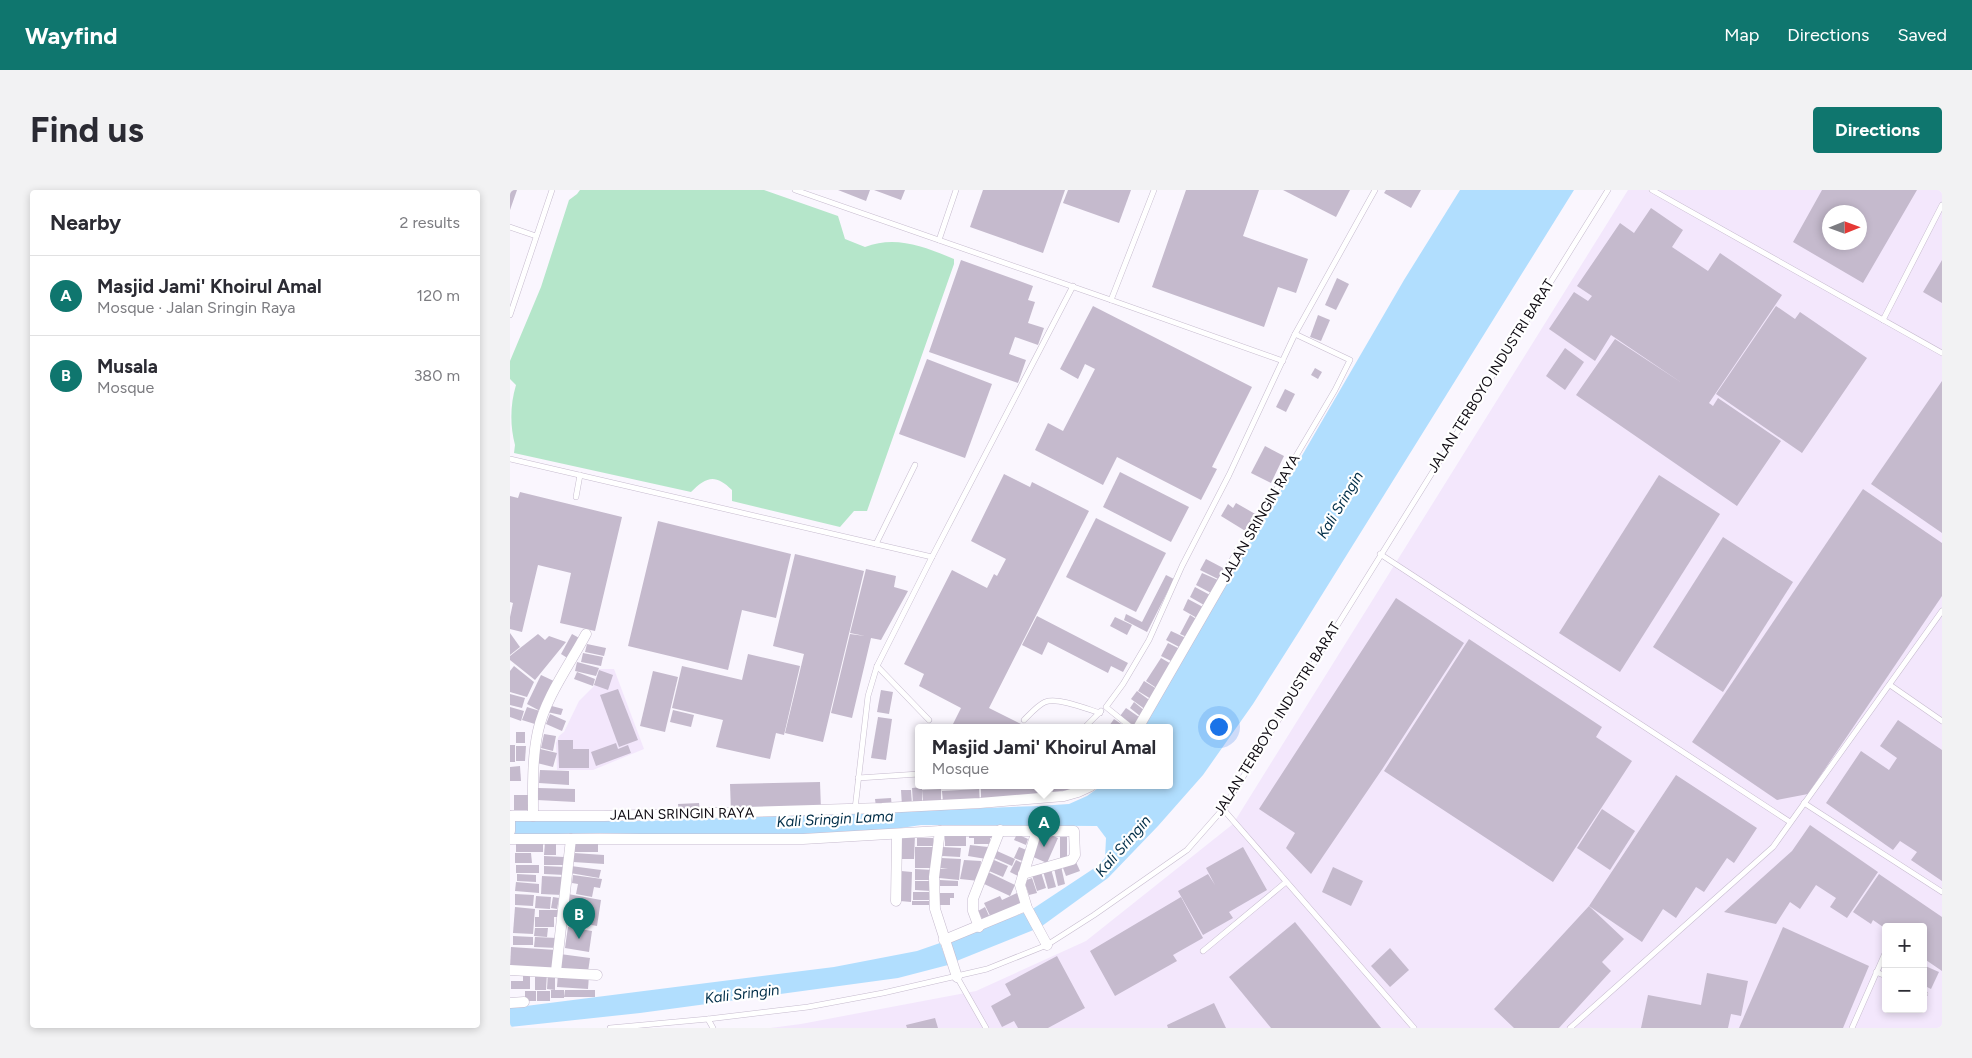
<!DOCTYPE html>
<html lang="en">
<head>
<meta charset="utf-8">
<style>
	body { margin:0; font-family:Figtree,sans-serif; background:#f2f2f3; color:#2b2b33 }
	.controls { position:absolute; right:15px; bottom:15px; display:grid; overflow:hidden; border-radius:5px; box-shadow:0 2px 8px #0003 }
	.controls button { width:45px; height:45px; display:grid; place-items:center; padding:0; border:0; border-bottom:1px solid #e1e1e2; background:#fff; color:#2b2b33; font:25px sans-serif }
	.compass { position:absolute; left:1312px; top:15px; width:45px; height:45px; border-radius:50%; background:#fff; box-shadow:0 2px 8px #0003; rotate:89deg }
	.you { position:absolute; left:708px; top:536px; width:18px; height:18px; margin:-12px; border:4px solid #fff; border-radius:50%; background:#1a73e8; box-shadow:0 0 0 8px #1a73e833 }
	.badge { display:grid; place-items:center; width:32px; height:32px; border-radius:50%; background:#0f766e; color:#fff; font-size:16px; font-weight:700 }
	.pin { position:absolute; translate:-50% -41px; filter:drop-shadow(0 1px 2px #0008) }
	.pin::after { content:''; position:absolute; top:26px; width:18px; height:15px; background:inherit; clip-path:polygon(0 0,100% 0,50% 100%) }
	.popup { position:absolute; left:405px; top:534px; width:258px; height:65px; box-sizing:border-box; display:grid; place-content:center; border-radius:5px; background:#fff; filter:drop-shadow(0 1px 4px #0005); font-size:16px; white-space:nowrap; color:#7c7c81 }
	.popup b { font-size:19px; color:#2b2b33 }
	.popup::after { content:''; position:absolute; left:50%; top:100%; margin-left:-10px; border:10px solid transparent; border-top-color:#fff }
	.list { margin:0; padding:0; list-style:none }
	h2 { display:flex; justify-content:space-between; align-items:center; height:65px; margin:0; padding:0 20px; font-size:21px }
	h2 small { font-size:16px; font-weight:400; color:#7c7c81 }
	.list li { display:grid; grid-template-columns:32px 1fr auto; gap:15px; align-items:center; box-sizing:border-box; height:80px; padding:0 20px; border-top:1px solid #e1e1e2 }
	.list b { display:block; font-size:19px; white-space:nowrap }
	.list p { margin:0; font-size:16px; white-space:nowrap; color:#7c7c81 }
	.list em { font-size:16px; font-style:normal; color:#7c7c81 }
	.map { position:relative; flex:none; width:1432px; height:838px; overflow:hidden; border-radius:5px }
	header { display:flex; align-items:center; gap:30px; box-sizing:border-box; height:70px; padding:0 25px; background:#0f766e; color:#fff }
	header strong { font-size:24px }
	nav { display:flex; gap:28px; margin-inline-start:auto; font-size:18px }
	.intro { display:flex; align-items:center; justify-content:space-between; box-sizing:border-box; height:120px; padding:0 30px }
	h1 { margin:0; font-size:35px }
	.button { padding:12px 22px; border-radius:5px; background:#0f766e; color:#fff; font-size:18px; font-weight:700 }
	main { display:flex; gap:30px; padding:0 30px }
	aside { flex:1; background:#fff; border-radius:5px; box-shadow:0 2px 8px #0003 }
	.map>svg:first-child { display:block }
	.built { fill:#f3e7fc; fill-rule:evenodd }
	.green { fill:#b5e6ca }
	.water { fill:#b1defe }
	.building { fill:#c5bacd; fill-rule:evenodd }
	.lines { fill:none; stroke-linecap:round; stroke-linejoin:round }
	.lane-casing { stroke:#c6bbce; stroke-width:6 }
	.street-casing { stroke:#c6bbce; stroke-width:11 }
	.lane { stroke:#fff; stroke-width:5 }
	.street { stroke:#fff; stroke-width:10 }
	.labels { text-anchor:middle; dominant-baseline:central; stroke-width:4.5; stroke-linejoin:round; paint-order:stroke }
	.street-label { font-size:14px; fill:#0f0b12; stroke:#fff }
	.water-label { font-size:15px; font-style:italic; fill:#002e48; stroke:#fff }
</style>
</head>
<body>
<header>
<strong>Wayfind</strong>
<nav><a>Map</a><a>Directions</a><a>Saved</a></nav>
</header>
<div class="intro"><h1>Find us</h1><a class="button">Directions</a></div>
<main>
<aside>
<h2>Nearby<small>2 results</small></h2>
<ul class="list">
<li><span class="badge">A</span><div><b>Masjid Jami' Khoirul Amal</b><p>Mosque · Jalan Sringin Raya</p></div><em>120 m</em></li>
<li><span class="badge">B</span><div><b>Musala</b><p>Mosque</p></div><em>380 m</em></li>
</ul>
</aside>
<div class="map">
<svg width="1432" height="838" viewBox="0 0 1432 838">
	<rect width="100%" height="100%" fill="#faf6fe"/>
	<g class="built">
		<path d="M1118,0H1432V838H260L291,834L466,801L576,751L723,634ZM1320,22H1350V52H1320ZM1376,737H1413V819H1376Z"/>
		<polygon points="89,479 104,479 134,559 83,580 47,580 46,553 49,546 54,542 69,511 84,496"/>
	</g>
	<path class="green" d="M70,0H254L328,26L335,49L355,57C386,45 415,57 444,69V74L357,321H344L330,337L222,311V300C205,283 196,287 181,302L4,263L5,255C0,236 0,215 6,195L0,189V171L31,97L59,10L67,4Z"/>
	<g class="water">
		<polygon points="950,0 1064,0 790,440 743,514 693,585 648,636 598,688 532,736 521,720 586,677 595,668 596,648 587,636 411,635 371,641 251,647 90,643 5,645 4,631 132,631 529,616 559,614 577,606 591,596 659,596 659,538 634,538 706,408 790,269 894,90"/>
		<polygon points="516,722 526,739 444,772 438,751"/>
		<polygon points="430,753 438,775 388,788 130,823 0,837 0,818 324,777 407,761"/>
	</g>
	<g class="building">
		<polygon points="0,0 7,0 0,20"/>
		<polygon points="328,0 360,0 356,11"/>
		<polygon points="364,0 395,0 391,10"/>
		<polygon points="473,0 555,0 533,63 460,37"/>
		<polygon points="558,0 621,0 609,33 553,13"/>
		<polygon points="676,0 749,0 733,46 798,69 786,103 768,97 754,137 642,97"/>
		<polygon points="773,0 840,0 826,27"/>
		<polygon points="876,0 911,0 901,18 874,3"/>
		<path d="M1312,0H1407L1353,93L1283,52ZM1320,22H1350V52H1320Z"/>
		<polygon points="1141,18 1173,40 1162,57 1198,81 1210,63 1272,105 1199,213 1203,216 1208,208 1271,251 1227,316 1066,205 1105,149 1172,193 1101,145 1085,171 1039,139 1064,102 1078,111 1082,106 1067,96 1110,33 1124,43"/>
		<polygon points="451,70 523,96 518,110 525,112 518,133 534,138 528,155 505,147 499,164 516,170 508,193 419,162"/>
		<polygon points="1432,70 1432,113 1413,102"/>
		<polygon points="827,88 839,94 826,120 815,115"/>
		<polygon points="583,116 742,197 702,277 707,279 691,310 607,267 593,295 525,260 538,233 553,241 585,179 575,174 568,189 550,179"/>
		<polygon points="1266,116 1285,129 1290,122 1357,168 1292,263 1206,204"/>
		<polygon points="808,125 820,130 811,151 800,147"/>
		<polygon points="1055,158 1074,172 1055,200 1036,186"/>
		<polygon points="417,169 482,194 455,268 389,244"/>
		<polygon points="805,178 812,182 808,189 801,185"/>
		<polygon points="1432,191 1432,343 1361,294"/>
		<polygon points="775,199 785,204 776,222 766,217"/>
		<polygon points="755,256 774,266 761,293 741,283"/>
		<polygon points="610,282 679,317 661,352 593,317"/>
		<polygon points="494,284 520,297 522,292 579,321 479,518 519,538 441,538 451,518 409,496 414,484 394,474 442,380 477,398 484,384 487,386 496,369 461,351"/>
		<polygon points="1149,285 1210,324 1110,482 1049,443"/>
		<polygon points="1353,299 1432,353 1432,406 1298,604 1267,610 1182,552"/>
		<polygon points="10,302 112,327 85,441 50,433 61,383 28,375 12,442 0,439 0,427 3,413 0,412 0,306 8,308"/>
		<polygon points="726,313 747,325 737,342 711,326 718,314 723,318"/>
		<polygon points="586,328 656,363 626,422 556,387"/>
		<polygon points="148,331 281,364 266,428 232,420 218,480 118,456"/>
		<polygon points="1213,347 1283,392 1213,502 1143,457"/>
		<polygon points="285,364 354,381 313,552 275,543 294,464 263,456"/>
		<polygon points="696,369 715,379 710,390 690,380"/>
		<polygon points="356,379 386,386 384,397 398,401 371,450 361,448 342,528 321,523 340,444 355,446 340,443"/>
		<polygon points="692,383 708,390 701,403 686,395"/>
		<polygon points="656,385 664,389 637,442 614,430 616,424 632,432"/>
		<polygon points="685,397 700,405 694,415 680,407"/>
		<polygon points="886,408 954,453 873,578 801,684 776,658 785,643 749,619"/>
		<polygon points="678,409 693,417 687,428 673,420"/>
		<polygon points="680,425 688,430 679,448 670,444"/>
		<polygon points="527,426 618,473 613,482 601,476 598,483 538,452 532,465 512,455"/>
		<polygon points="605,427 622,435 617,445 600,436"/>
		<polygon points="661,441 676,448 671,458 656,450"/>
		<polygon points="0,443 10,457 0,465"/>
		<polygon points="28,444 35,450 39,446 56,452 25,490 0,470 0,466"/>
		<polygon points="62,444 71,449 59,469 51,464"/>
		<polygon points="959,449 1092,537 1086,547 1122,571 1043,692 874,581"/>
		<polygon points="658,453 672,460 665,473 651,466"/>
		<polygon points="77,454 96,458 94,466 75,462"/>
		<polygon points="73,463 93,467 91,476 71,472"/>
		<polygon points="238,464 290,476 274,545 266,543 260,569 206,557 213,530 162,518 172,476 232,490"/>
		<polygon points="651,468 663,475 648,499 636,491"/>
		<polygon points="67,472 89,478 86,486 65,481"/>
		<polygon points="4,476 24,492 17,507 0,502 0,481"/>
		<polygon points="89,480 103,485 98,500 84,495"/>
		<polygon points="143,481 168,487 155,542 130,536"/>
		<polygon points="67,482 85,489 83,496 64,489"/>
		<polygon points="31,485 46,492 32,522 17,514"/>
		<polygon points="634,491 647,499 641,509 628,501"/>
		<polygon points="108,499 128,550 109,557 90,505"/>
		<polygon points="371,500 383,502 379,524 367,522"/>
		<polygon points="627,501 642,512 636,520 621,509"/>
		<polygon points="0,504 15,508 12,518 0,515"/>
		<polygon points="624,512 635,521 630,526 620,518"/>
		<polygon points="38,515 53,519 51,525 37,522"/>
		<polygon points="0,517 14,521 11,531 0,527"/>
		<polygon points="17,517 33,522 28,535 12,530"/>
		<polygon points="616,518 632,529 626,537 610,526"/>
		<polygon points="163,520 184,525 181,537 160,532"/>
		<polygon points="40,524 56,531 52,541 36,534"/>
		<polygon points="368,527 382,529 376,570 361,568"/>
		<polygon points="604,529 617,538 603,538 599,536"/>
		<polygon points="1388,530 1432,560 1432,691 1401,670 1407,662 1390,651 1383,660 1316,613 1351,561 1379,580 1387,568 1370,556"/>
		<rect x="6" y="542" width="9" height="11"/>
		<polygon points="34,544 46,546 43,561 31,558"/>
		<polygon points="48,550 63,550 63,559 79,559 79,578 49,578"/>
		<polygon points="106,553 108,559 118,555 121,563 86,576 81,562"/>
		<rect x="0" y="555" width="5" height="17"/>
		<polygon points="6,556 16,556 15,571 6,571"/>
		<polygon points="30,559 47,563 43,577 27,573"/>
		<polygon points="10,576 11,591 0,591 0,577"/>
		<polygon points="30,580 59,581 59,595 29,593"/>
		<polygon points="1166,585 1247,638 1224,673 1217,668 1194,702 1186,697 1166,728 1153,719 1132,752 1079,716"/>
		<polygon points="310,592 311,620 221,622 220,594"/>
		<polygon points="490,596 527,596 528,607 471,610 471,597"/>
		<polygon points="542,596 559,596 559,600 543,602"/>
		<polygon points="412,597 412,614 403,614 402,598"/>
		<polygon points="28,598 65,599 65,612 27,610"/>
		<polygon points="431,599 431,611 413,612 412,600"/>
		<polygon points="469,599 470,613 433,612 432,601"/>
		<polygon points="391,600 401,600 402,615 392,616"/>
		<rect x="4" y="605" width="17" height="15"/>
		<polygon points="381,608 382,617 366,617 365,609"/>
		<polygon points="189,613 190,622 169,623 168,614"/>
		<polygon points="1092,619 1125,641 1100,680 1067,658"/>
		<polygon points="1300,635 1368,682 1337,728 1320,717 1326,708 1306,695 1290,719 1280,712 1266,734 1214,722 1282,661"/>
		<polygon points="532,641 548,648 537,673 521,666"/>
		<polygon points="459,642 483,642 483,648 480,648 480,654 464,654 464,648 459,648"/>
		<polygon points="435,644 456,645 456,656 435,656"/>
		<polygon points="507,644 518,649 516,655 504,650"/>
		<polygon points="392,645 405,645 404,669 392,669"/>
		<rect x="550" y="647" width="7" height="22"/>
		<polygon points="407,648 423,648 424,656 407,656"/>
		<polygon points="63,650 88,651 88,662 63,662"/>
		<rect x="6" y="651" width="27" height="11"/>
		<polygon points="35,652 46,652 46,665 34,665"/>
		<polygon points="460,655 478,657 476,669 458,666"/>
		<rect x="405" y="657" width="19" height="21"/>
		<polygon points="433,657 451,658 450,667 432,666"/>
		<polygon points="509,657 519,661 515,672 504,668"/>
		<polygon points="733,657 757,700 719,722 723,728 693,745 668,701 698,684 705,695 696,678"/>
		<polygon points="487,661 505,669 502,676 484,668"/>
		<polygon points="5,663 21,663 22,673 5,673"/>
		<polygon points="64,663 94,665 94,674 63,672"/>
		<polygon points="34,666 54,667 53,675 34,675"/>
		<polygon points="431,668 451,669 449,690 429,688 430,679 438,679 430,678"/>
		<polygon points="454,670 471,671 469,691 450,689"/>
		<polygon points="484,670 498,676 493,687 479,681"/>
		<polygon points="506,670 514,674 508,686 500,682"/>
		<polygon points="566,672 570,681 556,686 553,678"/>
		<rect x="6" y="675" width="23" height="8"/>
		<polygon points="34,676 55,677 55,685 34,684"/>
		<polygon points="61,676 91,680 89,688 60,683"/>
		<polygon points="551,676 555,694 548,696 544,678"/>
		<polygon points="823,677 853,691 841,716 812,702"/>
		<polygon points="405,679 423,680 423,690 405,690"/>
		<polygon points="541,679 546,697 538,699 533,681"/>
		<polygon points="391,681 402,682 401,712 390,711"/>
		<polygon points="478,682 505,695 500,706 472,693"/>
		<polygon points="531,682 536,698 527,701 522,685"/>
		<polygon points="7,684 26,685 26,692 7,691"/>
		<polygon points="1369,684 1432,727 1432,781 1413,768 1413,737 1376,737 1376,739 1363,730 1361,734 1343,722"/>
		<polygon points="63,685 92,689 90,698 84,697 82,707 66,704 68,694 62,693"/>
		<polygon points="32,686 53,687 52,705 31,704"/>
		<polygon points="522,688 527,703 519,705 514,691"/>
		<polygon points="430,690 448,691 448,696 430,696"/>
		<polygon points="405,691 421,691 421,701 405,700"/>
		<polygon points="6,692 29,694 29,703 5,701"/>
		<polygon points="403,702 420,702 419,710 403,710"/>
		<polygon points="429,703 444,703 444,708 440,708 440,715 429,715"/>
		<polygon points="507,703 513,717 482,730 474,713 490,706 492,710"/>
		<polygon points="5,704 24,705 23,716 5,715"/>
		<polygon points="58,704 91,710 87,736 54,730"/>
		<polygon points="26,706 41,707 40,719 25,718"/>
		<polygon points="43,707 49,708 47,719 41,718"/>
		<polygon points="671,707 693,748 663,765 667,771 605,806 580,761"/>
		<rect x="402" y="711" width="17" height="4"/>
		<polygon points="1079,716 1114,749 1092,772 1101,781 1049,838 1004,838 984,819"/>
		<polygon points="5,717 25,719 23,744 3,743"/>
		<polygon points="475,717 481,730 474,733 468,721"/>
		<polygon points="29,720 49,720 49,727 44,727 44,737 25,737 25,727 29,727"/>
		<polygon points="785,732 871,838 761,838 719,787"/>
		<polygon points="58,737 82,741 79,762 55,758"/>
		<polygon points="1273,737 1359,776 1333,838 1229,838"/>
		<polygon points="25,738 38,738 37,747 24,746"/>
		<polygon points="3,746 23,747 23,755 3,755"/>
		<polygon points="25,747 47,748 47,758 24,757"/>
		<polygon points="1,757 46,760 45,779 0,778"/>
		<polygon points="880,758 899,780 880,797 861,776"/>
		<polygon points="50,764 80,768 78,782 48,778"/>
		<polygon points="547,766 575,818 538,838 508,838 504,831 492,837 481,816 501,805 495,794"/>
		<polygon points="1413,775 1429,782 1421,799 1413,795"/>
		<polygon points="13,781 20,781 20,799 1,799 1,791 13,791"/>
		<polygon points="25,782 37,782 36,800 25,800"/>
		<polygon points="38,782 45,783 45,800 37,799"/>
		<polygon points="48,783 79,785 78,799 47,797"/>
		<polygon points="1197,783 1238,791 1231,826 1221,824 1218,838 1131,838 1138,805 1191,815"/>
		<rect x="41" y="800" width="13" height="8"/>
		<polygon points="55,800 85,800 85,807 54,807"/>
		<rect x="15" y="801" width="11" height="10"/>
		<rect x="27" y="801" width="13" height="10"/>
		<polygon points="704,813 716,838 658,838 657,835"/>
		<polygon points="425,828 428,838 397,838 396,835"/>
	</g>
	<g class="lines">
		<g class="lane-casing">
			<g id="lane">
				<polyline points="285,0 601,110 773,171"/>
				<polyline points="1142,0 1432,163"/>
				<polyline points="0,37 26,46"/>
				<polyline points="429,50 446,0"/>
				<polyline points="601,110 644,0"/>
				<polyline points="0,125 42,0"/>
				<polyline points="1373,130 1432,15"/>
				<polyline points="0,269 422,367"/>
				<polyline points="66,307 70,285"/>
				<polyline points="366,354 405,275"/>
				<polyline points="730,361 825,200 840,170 785,144"/>
				<polyline points="870,364 1280,632"/>
				<polyline points="367,476 419,530"/>
				<polyline points="1380,495 1432,531"/>
				<path d="M514,530C520,524 528,515 535,512C548,507 577,519 590,523"/>
				<polyline points="574,538 591,521"/>
				<polyline points="622,538 596,517 613,494 639,450 672,376 719,285 785,144 865,0"/>
				<polyline points="348,588 409,584"/>
				<polyline points="1294,613 1432,702"/>
				<polyline points="345,619 358,506 367,476 422,367 563,96"/>
				<polyline points="713,619 904,838"/>
				<polyline points="693,761 776,692"/>
				<polyline points="1366,782 1376,786"/>
				<polyline points="447,787 476,838"/>
				<polyline points="1413,803 1415,804"/>
				<polyline points="198,829 203,838"/>
				<polyline points="100,838 198,829 298,817 373,803 477,779 537,755 584,725 677,660 713,619 1098,0"/>
				<polyline points="1060,838 1263,657 1432,421"/>
				<polyline points="1342,838 1376,761"/>
			</g>
		</g>
		<g class="street-casing">
			<g id="street">
				<polyline points="628,538 730,361"/>
				<polyline points="0,626 94,626 372,618 470,613 554,606 568,602 581,596"/>
				<path d="M23,626C23,598 22,568 28,541C35,508 60,474 76,444"/>
				<polyline points="527,640 510,695 517,718 537,755"/>
				<polyline points="0,641 0,626"/>
				<polyline points="430,641 424,687 425,719 447,787"/>
				<polyline points="0,649 293,649 430,641 564,641 565,665 562,670 513,684"/>
				<polyline points="386,711 387,644"/>
				<polyline points="469,737 463,721 463,709 490,640"/>
				<polyline points="434,750 516,716"/>
				<polyline points="0,780 87,785"/>
				<polyline points="46,781 61,649"/>
				<polyline points="0,813 14,812"/>
			</g>
		</g>
		<use href="#lane" class="lane"/>
		<use href="#street" class="street"/>
	</g>
	<g class="labels">
		<g class="street-label">
			<text transform="translate(981 186) rotate(-58)">JALAN TERBOYO INDUSTRI BARAT</text>
			<text transform="translate(750 328) rotate(-60)">JALAN SRINGIN RAYA</text>
			<text transform="translate(767 529) rotate(-58)">JALAN TERBOYO INDUSTRI BARAT</text>
			<text transform="translate(172 624) rotate(-1)">JALAN SRINGIN RAYA</text>
		</g>
		<g class="water-label">
			<text transform="translate(830 315) rotate(-59)">Kali Sringin</text>
			<text transform="translate(325 629) rotate(-3)">Kali Sringin Lama</text>
			<text transform="translate(613 656) rotate(-49)">Kali Sringin</text>
			<text transform="translate(232 804) rotate(-7)">Kali Sringin</text>
		</g>
	</g>
</svg>
<div class="controls">
<button>+</button>
<button>−</button>
</div>
<svg class="compass" viewBox="-18 -18 36 36"><path d="M0-13l5 13h-10z" fill="#e53935"/><path d="M0 13l5-13h-10z" fill="#7c7c81"/></svg>
<div class="you"></div>
<div class="pin badge" style="left:534px;top:657px">A</div>
<div class="popup"><b>Masjid Jami' Khoirul Amal</b>Mosque</div>
<div class="pin badge" style="left:69px;top:749px">B</div>
</div>
</main>
</body>
</html>
